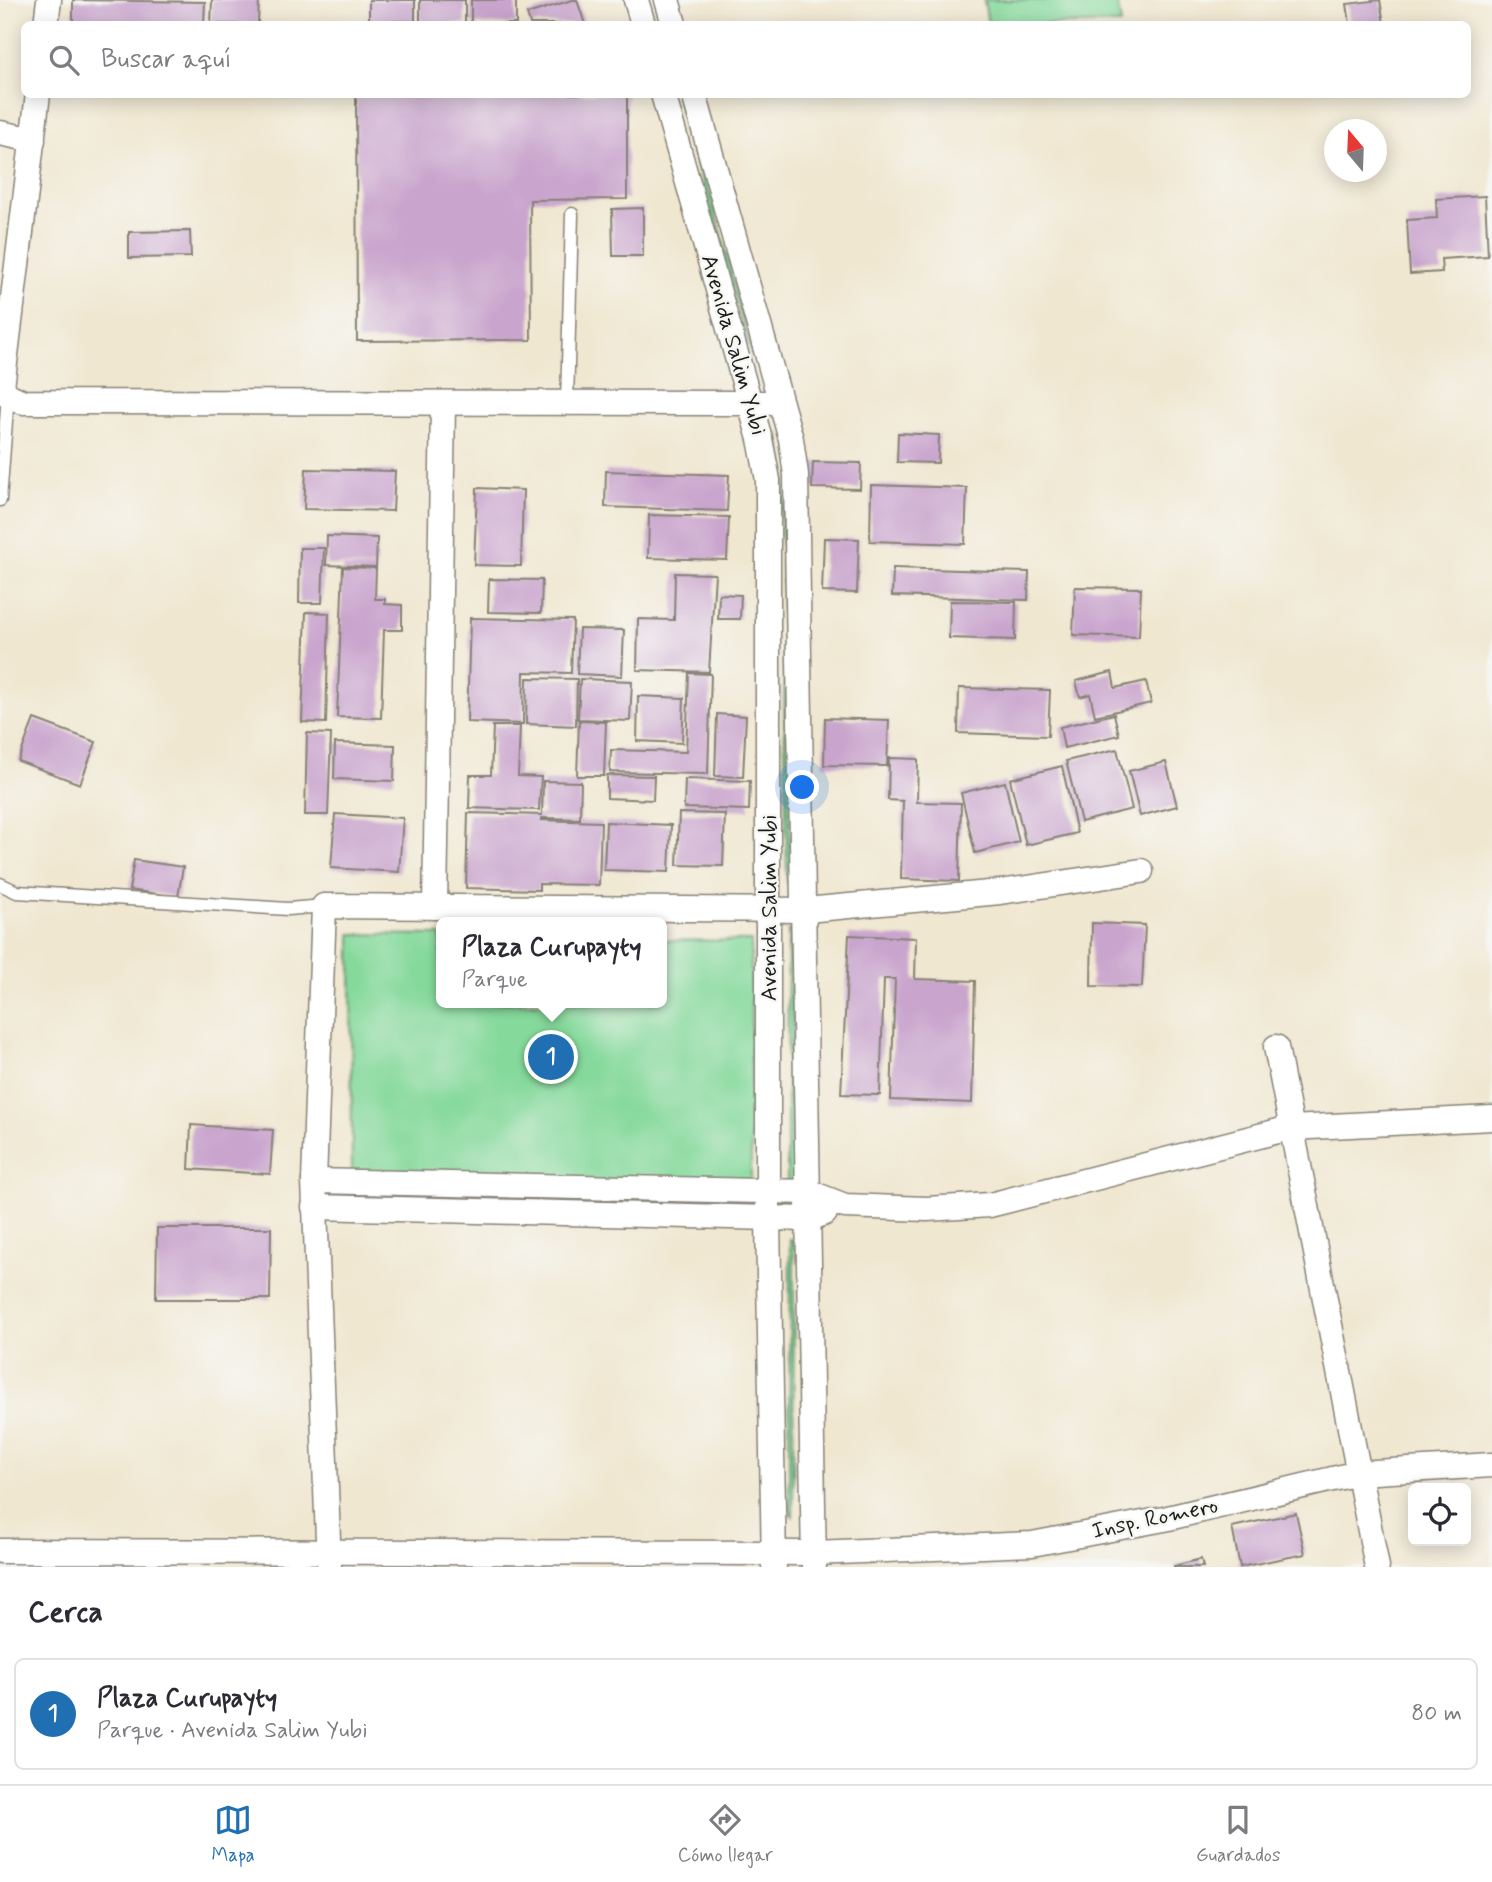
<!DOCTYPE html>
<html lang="es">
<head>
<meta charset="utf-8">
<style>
	body { margin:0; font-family:Mynerve,sans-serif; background:#f7f7f7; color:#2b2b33 }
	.controls { position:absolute; right:21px; bottom:21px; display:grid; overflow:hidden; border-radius:10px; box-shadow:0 4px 18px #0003 }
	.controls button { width:63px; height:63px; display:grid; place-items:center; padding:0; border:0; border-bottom:2px solid #e1e1e2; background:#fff; color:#2b2b33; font:35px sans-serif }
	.compass { position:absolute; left:1324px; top:119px; width:63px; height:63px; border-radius:50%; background:#fff; box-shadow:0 4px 18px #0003; rotate:341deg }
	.you { position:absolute; left:803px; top:788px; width:24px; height:24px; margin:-18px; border:5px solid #fff; border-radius:50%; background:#1a73e8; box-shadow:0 0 0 10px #1a73e833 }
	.badge { display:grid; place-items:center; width:46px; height:46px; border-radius:50%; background:#1f6fb2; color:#fff; font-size:23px; font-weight:700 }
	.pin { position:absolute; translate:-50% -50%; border:4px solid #fff; box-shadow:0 2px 7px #0006 }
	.popup { position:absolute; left:436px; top:917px; width:231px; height:91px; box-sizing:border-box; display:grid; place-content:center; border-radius:10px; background:#fff; filter:drop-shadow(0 2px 5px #0005); font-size:23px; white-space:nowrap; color:#7c7c81 }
	.popup b { font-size:26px; color:#2b2b33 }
	.popup::after { content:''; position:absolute; left:50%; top:100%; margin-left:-14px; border:14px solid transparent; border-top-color:#fff }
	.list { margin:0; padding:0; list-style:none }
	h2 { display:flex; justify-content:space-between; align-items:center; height:91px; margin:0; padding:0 28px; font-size:30px }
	h2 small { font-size:23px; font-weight:400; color:#7c7c81 }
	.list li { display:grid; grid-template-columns:46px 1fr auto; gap:21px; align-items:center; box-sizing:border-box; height:112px; margin:0 14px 14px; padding:0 14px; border:2px solid #e1e1e2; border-radius:10px }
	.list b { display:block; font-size:26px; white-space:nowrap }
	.list p { margin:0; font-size:23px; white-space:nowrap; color:#7c7c81 }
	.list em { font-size:23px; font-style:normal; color:#7c7c81 }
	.icon { flex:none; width:38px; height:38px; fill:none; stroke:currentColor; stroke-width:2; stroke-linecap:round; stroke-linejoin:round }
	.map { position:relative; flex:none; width:1492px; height:1567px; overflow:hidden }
	.search { position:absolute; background:#fff; box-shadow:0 4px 18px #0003; left:21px; right:21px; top:21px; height:77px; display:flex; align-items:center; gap:18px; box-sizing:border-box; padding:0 24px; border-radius:10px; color:#7c7c81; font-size:26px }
	.sheet { height:217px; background:#fff }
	nav { display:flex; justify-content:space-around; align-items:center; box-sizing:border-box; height:98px; border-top:2px solid #e1e1e2; background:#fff; font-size:19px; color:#7c7c81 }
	nav a { display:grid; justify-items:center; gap:4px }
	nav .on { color:#1f6fb2 }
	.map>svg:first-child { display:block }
	.green { fill:#85d99b; stroke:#507a5c; stroke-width:2 }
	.building { fill:#c9a4cd }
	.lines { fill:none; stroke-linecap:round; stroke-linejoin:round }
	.service-casing { stroke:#868276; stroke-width:15 }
	.minor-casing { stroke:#868276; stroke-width:27 }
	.service { stroke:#fff; stroke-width:12 }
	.minor { stroke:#fff; stroke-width:24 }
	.labels { text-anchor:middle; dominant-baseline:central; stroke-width:5; stroke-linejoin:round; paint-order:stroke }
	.street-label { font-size:23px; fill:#1c1c1c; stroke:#f6f6f2 }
</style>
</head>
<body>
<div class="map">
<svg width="1492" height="1567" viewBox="0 0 1492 1567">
	<rect width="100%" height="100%" fill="#f6f6f2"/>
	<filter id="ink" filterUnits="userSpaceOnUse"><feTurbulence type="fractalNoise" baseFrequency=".0143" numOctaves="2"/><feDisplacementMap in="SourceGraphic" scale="14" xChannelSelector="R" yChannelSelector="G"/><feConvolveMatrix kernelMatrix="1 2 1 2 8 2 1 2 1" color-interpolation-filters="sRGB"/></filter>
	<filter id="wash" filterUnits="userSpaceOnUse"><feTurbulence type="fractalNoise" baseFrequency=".00686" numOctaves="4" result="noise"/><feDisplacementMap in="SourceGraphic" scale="28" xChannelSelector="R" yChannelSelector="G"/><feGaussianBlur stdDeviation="1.57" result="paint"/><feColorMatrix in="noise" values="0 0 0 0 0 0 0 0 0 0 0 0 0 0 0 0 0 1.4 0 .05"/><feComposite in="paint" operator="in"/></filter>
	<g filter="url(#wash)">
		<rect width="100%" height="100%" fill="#f0e7d0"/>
		<g class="green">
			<polygon points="984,0 1117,0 1121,24 988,24"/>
			<polygon points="677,95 684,95 754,356 751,354"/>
			<polygon points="773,432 778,433 784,463 791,883 787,884 781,489"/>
			<polygon points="788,930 792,933 794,1185 787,1185"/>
			<polygon points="351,934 441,935 441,1003 661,1003 661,940 751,941 751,1193 352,1172"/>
			<polygon points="790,1239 794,1241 793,1516 789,1512"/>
		</g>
		<g id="blocks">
			<g class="building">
				<polygon points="73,0 205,2 204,24 73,24"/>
				<polygon points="212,0 259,0 258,24 211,24"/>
				<polygon points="369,0 415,0 415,21 369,22"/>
				<rect x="420" y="0" width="45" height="24"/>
				<rect x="471" y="0" width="45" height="24"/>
				<polygon points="572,0 577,0 585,24 530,24 527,14"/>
				<polygon points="1380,0 1384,24 1350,24 1347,4"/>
				<polygon points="356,94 627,94 627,199 530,200 531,340 357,341"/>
				<polygon points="1485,196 1488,256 1441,259 1442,272 1410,274 1407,220 1437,218 1436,199"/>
				<polygon points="643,208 643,256 613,256 612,209"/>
				<polygon points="190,231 191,257 129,258 129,232"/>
				<polygon points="898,433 939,435 938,463 897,462"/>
				<polygon points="813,462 861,463 860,489 812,488"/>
				<polygon points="306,469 395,471 393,511 304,509"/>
				<polygon points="606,471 729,475 727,511 605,507"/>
				<polygon points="871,485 967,488 965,544 870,541"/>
				<polygon points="477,488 523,490 521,566 474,565"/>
				<polygon points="649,515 729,517 727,560 648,558"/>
				<polygon points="327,536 377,538 376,567 326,565"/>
				<polygon points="824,538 859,539 857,593 822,592"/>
				<polygon points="300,548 324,548 322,603 299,603"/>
				<polygon points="343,567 376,568 375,599 385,599 385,604 402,605 402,630 384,630 381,718 337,717"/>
				<polygon points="893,568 1029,572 1028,600 892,596"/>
				<polygon points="675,573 715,574 709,672 637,670 638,619 674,620"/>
				<polygon points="489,579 542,580 541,613 488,612"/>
				<polygon points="1075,587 1141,588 1139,637 1073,635"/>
				<polygon points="719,594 741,595 740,619 718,619"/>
				<polygon points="950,601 1016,602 1015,640 949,638"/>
				<polygon points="306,612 329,613 326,723 302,722"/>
				<polygon points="470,618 573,620 571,673 524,672 523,724 467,722"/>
				<polygon points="579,629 624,630 622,676 577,674"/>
				<polygon points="1112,672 1115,688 1146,681 1151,703 1095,716 1090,694 1080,697 1076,681"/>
				<polygon points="689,673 711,674 708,774 610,772 611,750 686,752"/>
				<polygon points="527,678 577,679 576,726 526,724"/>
				<polygon points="580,679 632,681 630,721 578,719"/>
				<polygon points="959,688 1050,690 1048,736 958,733"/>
				<polygon points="638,696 684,698 682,743 637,741"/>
				<polygon points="717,714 746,716 743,777 715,776"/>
				<polygon points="1114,714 1119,735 1064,748 1060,727"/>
				<polygon points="825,718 889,720 887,766 824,765"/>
				<polygon points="34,719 96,742 80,784 18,761"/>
				<polygon points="579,721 606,722 604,776 577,776"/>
				<polygon points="493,726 520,726 518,776 541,777 539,810 469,808 470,775 491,775"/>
				<polygon points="307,733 331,734 328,815 305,815"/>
				<polygon points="335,743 395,745 394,781 334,779"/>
				<polygon points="1117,749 1132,809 1081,822 1066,761"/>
				<polygon points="889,758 918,759 917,802 961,803 959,881 901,879 903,801 888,800"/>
				<polygon points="1166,762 1177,806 1140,816 1129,771"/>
				<polygon points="1062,766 1077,833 1026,845 1010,779"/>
				<polygon points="607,775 654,776 653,800 607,798"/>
				<polygon points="685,779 750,781 749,810 684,808"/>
				<polygon points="543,781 581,782 580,819 542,818 541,820 601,822 599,885 539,884 539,890 466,888 468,813 542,815"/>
				<polygon points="1005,782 1019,842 975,853 961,793"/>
				<polygon points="679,813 725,814 723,866 677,865"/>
				<polygon points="335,814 403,818 399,872 331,868"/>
				<polygon points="606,822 671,825 669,872 604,870"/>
				<polygon points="134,860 183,867 178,897 129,890"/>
				<polygon points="1092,923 1145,925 1142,987 1091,986"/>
				<polygon points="849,935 916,938 915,979 975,981 972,1103 891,1100 895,979 884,979 880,1095 841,1094"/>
				<polygon points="191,1125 273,1130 270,1174 189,1169"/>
				<polygon points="157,1228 271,1228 270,1299 156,1299"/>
				<polygon points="1296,1513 1305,1554 1240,1567 1232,1527"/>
				<polygon points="1201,1559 1203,1567 1174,1567 1174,1566"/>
			</g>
		</g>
	</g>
	<g filter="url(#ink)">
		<use href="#blocks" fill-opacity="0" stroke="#868276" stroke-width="2"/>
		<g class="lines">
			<g class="service-casing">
				<g id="service">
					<polyline points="567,403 572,214"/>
					<polyline points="0,500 8,395"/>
					<polyline points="0,884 17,892 288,909 324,906"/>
				</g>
			</g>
			<g class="minor-casing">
				<g id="minor">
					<polyline points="636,0 643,24"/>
					<polyline points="667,0 674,24"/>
					<polyline points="46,24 49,0"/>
					<polyline points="38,94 2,387 8,395 23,402 767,403"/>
					<polyline points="663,94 760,439 768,480 768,1218 774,1567"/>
					<polyline points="694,94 791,439 796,475 814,1567"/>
					<polyline points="0,133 33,140"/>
					<polyline points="435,907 443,404"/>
					<polyline points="1276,1047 1377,1567"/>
					<polyline points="314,1181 809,1192 845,1206 927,1209 990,1205 1290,1128 1492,1118"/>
					<polyline points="314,1207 809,1219 825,1213"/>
					<polyline points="0,1551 814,1553 1032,1544 1164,1519 1358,1473 1492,1465"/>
					<polyline points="329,1565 314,1181 324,906 806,910 1000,892 1141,871"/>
				</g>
			</g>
			<use href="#service" class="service"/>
			<use href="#minor" class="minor"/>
		</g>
	</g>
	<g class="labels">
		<g class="street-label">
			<text transform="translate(733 345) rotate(74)">Avenida Salim Yubi</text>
			<text transform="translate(770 908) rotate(-90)">Avenida Salim Yubi</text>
			<text transform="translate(1155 1519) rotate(-12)">Insp. Romero</text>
		</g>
	</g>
</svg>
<div class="controls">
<button><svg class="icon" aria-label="locate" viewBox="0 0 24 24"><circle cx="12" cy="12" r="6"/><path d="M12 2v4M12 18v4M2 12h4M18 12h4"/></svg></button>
</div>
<svg class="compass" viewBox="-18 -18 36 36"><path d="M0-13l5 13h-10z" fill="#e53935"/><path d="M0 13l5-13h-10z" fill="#7c7c81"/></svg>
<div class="you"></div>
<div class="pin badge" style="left:551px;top:1057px">1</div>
<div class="popup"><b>Plaza Curupayty</b>Parque</div>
<div class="search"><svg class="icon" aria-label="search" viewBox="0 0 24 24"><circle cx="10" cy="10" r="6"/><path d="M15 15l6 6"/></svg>Buscar aquí</div>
</div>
<section class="sheet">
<h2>Cerca<small></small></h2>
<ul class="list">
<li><span class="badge">1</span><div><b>Plaza Curupayty</b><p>Parque · Avenida Salim Yubi</p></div><em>80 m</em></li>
</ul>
</section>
<nav>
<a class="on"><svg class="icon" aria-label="map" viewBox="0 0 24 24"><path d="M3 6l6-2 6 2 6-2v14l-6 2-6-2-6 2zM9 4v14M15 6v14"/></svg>Mapa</a>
<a><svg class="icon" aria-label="directions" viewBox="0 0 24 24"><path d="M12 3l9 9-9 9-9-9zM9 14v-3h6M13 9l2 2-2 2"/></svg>Cómo llegar</a>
<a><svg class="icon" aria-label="saved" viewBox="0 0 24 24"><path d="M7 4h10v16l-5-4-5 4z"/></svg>Guardados</a>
</nav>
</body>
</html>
